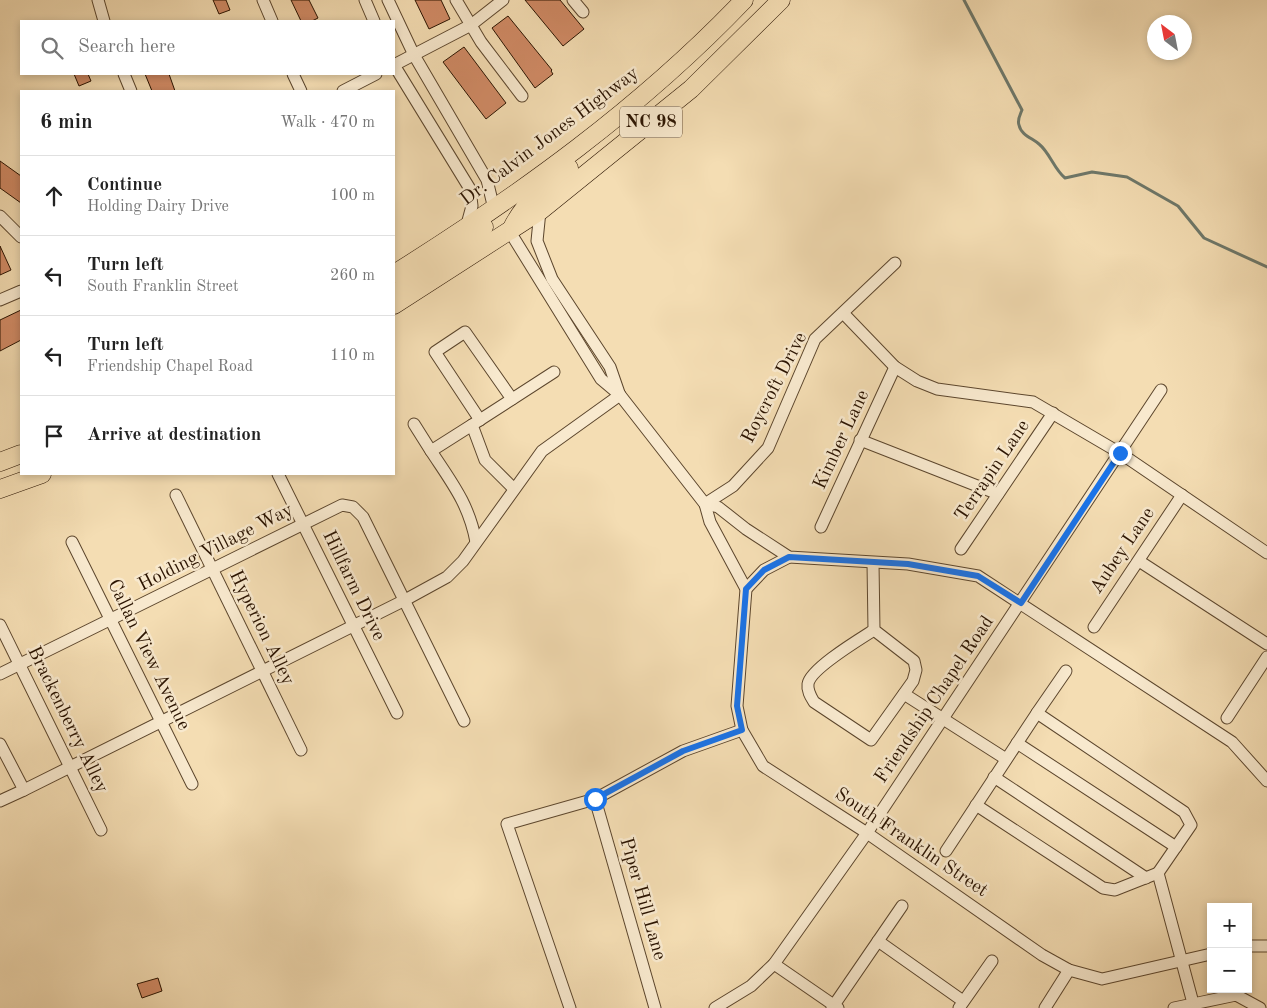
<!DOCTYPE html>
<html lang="en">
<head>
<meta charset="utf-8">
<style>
	body { margin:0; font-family:"Old Standard TT",serif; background:#f6f6f6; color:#222 }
	.controls { position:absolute; right:15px; bottom:15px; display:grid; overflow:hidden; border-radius:0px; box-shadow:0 2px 8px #0003 }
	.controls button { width:45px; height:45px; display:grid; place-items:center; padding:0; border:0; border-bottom:1px solid #e0e0e0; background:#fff; color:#222; font:25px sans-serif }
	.compass { position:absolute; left:1147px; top:15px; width:45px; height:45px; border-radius:50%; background:#fff; box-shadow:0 2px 8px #0003; rotate:328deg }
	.stop { position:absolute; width:15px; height:15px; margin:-11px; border:4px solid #1a73e8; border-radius:50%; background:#fff }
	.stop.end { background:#1a73e8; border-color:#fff; box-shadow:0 1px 5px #0008 }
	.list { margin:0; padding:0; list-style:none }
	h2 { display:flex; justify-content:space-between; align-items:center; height:65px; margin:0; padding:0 20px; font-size:21px }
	h2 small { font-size:16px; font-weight:400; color:#767676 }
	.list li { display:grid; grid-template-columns:32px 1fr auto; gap:15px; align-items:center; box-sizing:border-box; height:80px; padding:0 20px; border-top:1px solid #e0e0e0 }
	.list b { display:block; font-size:19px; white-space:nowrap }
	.list p { margin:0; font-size:16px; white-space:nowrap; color:#767676 }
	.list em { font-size:16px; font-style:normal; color:#767676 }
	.icon { flex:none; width:28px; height:28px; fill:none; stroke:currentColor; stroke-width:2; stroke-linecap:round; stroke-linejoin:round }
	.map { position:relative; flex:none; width:1267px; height:1008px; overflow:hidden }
	.search { position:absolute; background:#fff; box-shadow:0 2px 8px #0003; left:20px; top:20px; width:375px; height:55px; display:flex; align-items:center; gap:12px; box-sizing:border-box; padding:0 18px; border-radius:0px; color:#767676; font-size:19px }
	.panel { position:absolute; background:#fff; box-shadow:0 2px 8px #0003; left:20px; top:90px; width:375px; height:385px; border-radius:0px }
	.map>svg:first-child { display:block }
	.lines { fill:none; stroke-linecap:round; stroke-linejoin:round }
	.stream { stroke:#6e786a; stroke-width:3 }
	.building { fill:#d08a65; stroke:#2a1300 }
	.minor-casing { stroke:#5c462d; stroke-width:13 }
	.highway-casing { stroke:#2a1300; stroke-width:19 }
	.minor { stroke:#f8e9ce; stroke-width:11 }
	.highway { stroke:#f4ddb3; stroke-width:18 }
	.route { stroke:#1a73e8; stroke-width:6 }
	.labels { text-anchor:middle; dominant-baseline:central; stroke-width:5; stroke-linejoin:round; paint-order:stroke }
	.shield { fill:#f8e9ce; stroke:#68533e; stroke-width:1 }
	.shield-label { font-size:18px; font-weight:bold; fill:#2a1300 }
	.street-label { font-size:19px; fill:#2a1300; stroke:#f8e9ce }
</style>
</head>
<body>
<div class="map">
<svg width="1267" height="1008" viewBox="0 0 1267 1008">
	<rect width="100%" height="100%" fill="#f4ddb3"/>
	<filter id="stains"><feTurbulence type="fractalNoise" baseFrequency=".004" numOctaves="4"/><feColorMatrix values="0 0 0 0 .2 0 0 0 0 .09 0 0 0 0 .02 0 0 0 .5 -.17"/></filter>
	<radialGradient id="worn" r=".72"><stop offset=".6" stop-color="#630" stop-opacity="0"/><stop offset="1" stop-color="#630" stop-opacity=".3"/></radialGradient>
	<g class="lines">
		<path class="stream" d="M964,0L1022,110C1020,115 1017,120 1019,125C1021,135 1032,138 1039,144C1050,153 1054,169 1065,178L1092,172L1127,177L1178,206L1204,238L1267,267"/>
	</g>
	<g class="building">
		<polygon points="213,0 226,0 230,10 219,14"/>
		<polygon points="291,0 309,0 318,18 312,21 301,21"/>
		<polygon points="415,0 441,0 450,19 429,29"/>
		<polygon points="525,0 560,0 584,29 563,46"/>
		<polygon points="508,16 552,70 551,71 553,74 535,88 492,28"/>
		<polygon points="464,47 506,103 486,119 443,62"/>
		<polygon points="74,74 88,74 91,81 79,86"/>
		<polygon points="145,74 169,74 175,91 152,91"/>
		<polygon points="0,161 21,176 21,203 0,188"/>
		<polygon points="0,246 11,270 0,275"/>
		<polygon points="21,310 21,340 0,351 0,320"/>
		<polygon points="158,978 162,991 142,998 137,984"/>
	</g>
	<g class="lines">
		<g class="minor-casing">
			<g id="minor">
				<polyline points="98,0 104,21"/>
				<polyline points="263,0 272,21"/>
				<polyline points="365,0 374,21"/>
				<polyline points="388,0 414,55 487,180 494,209"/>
				<polyline points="456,0 481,42 522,96"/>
				<polyline points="573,0 583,12"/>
				<polyline points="394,65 470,189 472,206 466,228"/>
				<polyline points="394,65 471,25 503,0"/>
				<polyline points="124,74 131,91"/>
				<polyline points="293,74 301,91"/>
				<polyline points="343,91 376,74"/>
				<polyline points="540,211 537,241 552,279 610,367 619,393"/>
				<polyline points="0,216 21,237"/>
				<polyline points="510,232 601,379 620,395 705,504 710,522 746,589 737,706 742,730 763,766 867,833 1042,955 1069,970 1102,979 1211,954"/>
				<polyline points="0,300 21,291"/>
				<polyline points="844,314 895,367 917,381 937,389 1033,402 1120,453 1267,553"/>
				<polyline points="480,420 435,352 465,332 512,399"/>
				<polyline points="414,424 431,451 472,425"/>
				<polyline points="860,440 998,494"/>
				<path d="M431,451C452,483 469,504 476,542"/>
				<polyline points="278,474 397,713"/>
				<polyline points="514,489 485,460 472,425 554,372"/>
				<polyline points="176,495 301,750"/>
				<polyline points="705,504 718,507 746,529 789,557 908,564 978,576 1232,742 1267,781"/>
				<polyline points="705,504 733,486 768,448 815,339 895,263"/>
				<polyline points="821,527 895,367"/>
				<polyline points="72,542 192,784"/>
				<polyline points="961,549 1053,413"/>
				<polyline points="1139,561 1267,644"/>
				<path d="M873,563L874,630C860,639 810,669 808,684C807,691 811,697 814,702L871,740L913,681L916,670L914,661L874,630"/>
				<polyline points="746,589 764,570 789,557"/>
				<polyline points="0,625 101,830"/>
				<polyline points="1094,627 1182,495"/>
				<polyline points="0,674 342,505 353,507 363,517 464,721"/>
				<polyline points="904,694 1006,759"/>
				<polyline points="1037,713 1066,671"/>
				<polyline points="1227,718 1267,657"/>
				<polyline points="1017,743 1176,847"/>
				<polyline points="0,744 24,790 405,600 447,577 463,561 542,451 620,395"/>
				<polyline points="994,777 1146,878"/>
				<polyline points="595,799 655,1008"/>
				<polyline points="0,801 24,790"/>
				<polyline points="976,805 1103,888 1115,890 1158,873"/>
				<polyline points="946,851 1037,713 1184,812 1191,825 1158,873 1193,1003"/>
				<polyline points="878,941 963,1001"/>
				<polyline points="1248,946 1267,946"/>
				<polyline points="774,964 838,1008"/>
				<polyline points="570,1008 507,824 595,799 683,751 742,730"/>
				<polyline points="715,1008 751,986 774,964 867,833 1161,390"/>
				<polyline points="832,1008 902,906"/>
				<polyline points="959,1008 992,961"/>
				<polyline points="1045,1008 1069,970"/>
				<polyline points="1174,1008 1236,995 1260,1008"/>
			</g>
		</g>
		<g class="highway-casing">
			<g id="highway">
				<path d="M511,230C524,202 546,186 569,168"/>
				<path d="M394,274C520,195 641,108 744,0"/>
				<polyline points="401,289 461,247 484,227"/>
				<polyline points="394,305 540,211 691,89 781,0"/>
				<polyline points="0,462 21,454"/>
				<polyline points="0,489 42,474"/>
			</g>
		</g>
		<use href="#minor" class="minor"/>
		<use href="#highway" class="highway"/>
	</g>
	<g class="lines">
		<polyline class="route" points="595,799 683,751 742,730 737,706 746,589 764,570 789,557 908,564 978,576 1021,603 1120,453"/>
	</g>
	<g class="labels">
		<rect class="shield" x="620" y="106.5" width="62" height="31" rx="4"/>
		<g class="shield-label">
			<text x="651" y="122">NC 98</text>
		</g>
		<g class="street-label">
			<text transform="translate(550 137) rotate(-37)">Dr. Calvin Jones Highway</text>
			<text transform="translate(775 388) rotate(-63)">Roycroft Drive</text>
			<text transform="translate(842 440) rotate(-65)">Kimber Lane</text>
			<text transform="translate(993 471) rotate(-56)">Terrapin Lane</text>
			<text transform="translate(216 548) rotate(-27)">Holding Village Way</text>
			<text transform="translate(1123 551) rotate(-56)">Aubey Lane</text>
			<text transform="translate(353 586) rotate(64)">Hillfarm Drive</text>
			<text transform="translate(261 628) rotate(64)">Hyperion Alley</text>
			<text transform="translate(148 655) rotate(64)">Callan View Avenue</text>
			<text transform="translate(935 700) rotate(-56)">Friendship Chapel Road</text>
			<text transform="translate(67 720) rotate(64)">Brackenberry Alley</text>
			<text transform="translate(911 843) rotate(34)">South Franklin Street</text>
			<text transform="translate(642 899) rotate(74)">Piper Hill Lane</text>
		</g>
	</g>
	<rect width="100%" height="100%" filter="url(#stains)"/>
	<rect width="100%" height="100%" fill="url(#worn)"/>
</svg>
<div class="controls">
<button>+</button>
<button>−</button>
</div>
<svg class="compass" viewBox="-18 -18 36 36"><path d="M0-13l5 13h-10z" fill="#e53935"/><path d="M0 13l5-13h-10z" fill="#767676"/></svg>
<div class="stop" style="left:595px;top:799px"></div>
<div class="stop end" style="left:1120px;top:453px"></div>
<div class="search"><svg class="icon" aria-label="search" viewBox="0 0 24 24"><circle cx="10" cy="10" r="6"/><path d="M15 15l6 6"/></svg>Search here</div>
<section class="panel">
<h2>6 min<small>Walk · 470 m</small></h2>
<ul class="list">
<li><svg class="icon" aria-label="ahead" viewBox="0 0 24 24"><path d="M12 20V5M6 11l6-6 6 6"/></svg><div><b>Continue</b><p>Holding Dairy Drive</p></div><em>100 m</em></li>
<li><svg class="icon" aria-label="left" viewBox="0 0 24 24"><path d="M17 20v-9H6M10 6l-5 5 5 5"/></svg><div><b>Turn left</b><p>South Franklin Street</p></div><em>260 m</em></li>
<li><svg class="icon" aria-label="left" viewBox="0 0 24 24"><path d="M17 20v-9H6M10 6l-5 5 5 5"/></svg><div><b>Turn left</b><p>Friendship Chapel Road</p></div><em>110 m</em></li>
<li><svg class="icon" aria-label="arrive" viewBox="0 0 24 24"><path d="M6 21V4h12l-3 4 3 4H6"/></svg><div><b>Arrive at destination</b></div></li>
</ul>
</section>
</div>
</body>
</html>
